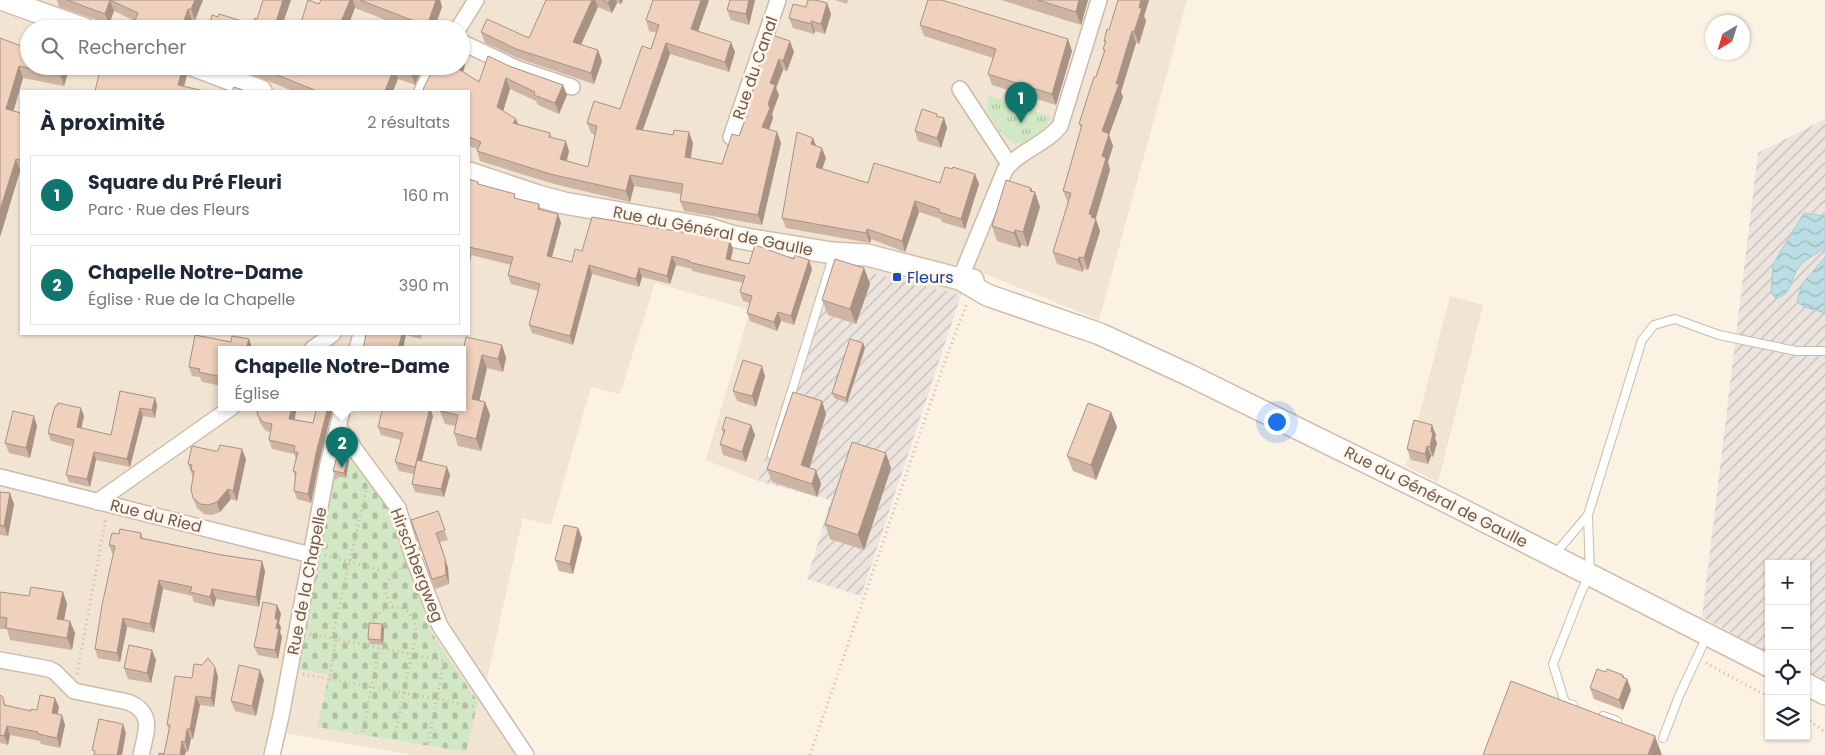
<!DOCTYPE html>
<html lang="fr">
<head>
<meta charset="utf-8">
<style>
	body { margin:0; font-family:Poppins,sans-serif; background:#f2f2f3; color:#1f2937 }
	.controls { position:absolute; right:15px; bottom:15px; display:grid; overflow:hidden; border-radius:0px; box-shadow:0 1px 4px #0004 }
	.controls button { width:45px; height:45px; display:grid; place-items:center; padding:0; border:0; border-bottom:1px solid #e0e1e3; background:#fff; color:#1f2937; font:25px sans-serif }
	.compass { position:absolute; left:1705px; top:15px; width:45px; height:45px; border-radius:50%; background:#fff; box-shadow:0 1px 4px #0004; rotate:218deg }
	.you { position:absolute; left:1276px; top:421px; width:18px; height:18px; margin:-12px; border:4px solid #fff; border-radius:50%; background:#1a73e8; box-shadow:0 0 0 8px #1a73e833 }
	.badge { display:grid; place-items:center; width:32px; height:32px; border-radius:50%; background:#0f766e; color:#fff; font-size:16px; font-weight:700 }
	.pin { position:absolute; translate:-50% -41px; filter:drop-shadow(0 1px 2px #0008) }
	.pin::after { content:''; position:absolute; top:26px; width:18px; height:15px; background:inherit; clip-path:polygon(0 0,100% 0,50% 100%) }
	.popup { position:absolute; left:218px; top:346px; width:248px; height:65px; box-sizing:border-box; display:grid; place-content:center; border-radius:0px; background:#fff; filter:drop-shadow(0 1px 4px #0005); font-size:16px; white-space:nowrap; color:#747a83 }
	.popup b { font-size:19px; color:#1f2937 }
	.popup::after { content:''; position:absolute; left:50%; top:100%; margin-left:-10px; border:10px solid transparent; border-top-color:#fff }
	.list { margin:0; padding:0; list-style:none }
	h2 { display:flex; justify-content:space-between; align-items:center; height:65px; margin:0; padding:0 20px; font-size:21px }
	h2 small { font-size:16px; font-weight:400; color:#747a83 }
	.list li { display:grid; grid-template-columns:32px 1fr auto; gap:15px; align-items:center; box-sizing:border-box; height:80px; margin:0 10px 10px; padding:0 10px; border:1px solid #e0e1e3; border-radius:0px }
	.list b { display:block; font-size:19px; white-space:nowrap }
	.list p { margin:0; font-size:16px; white-space:nowrap; color:#747a83 }
	.list em { font-size:16px; font-style:normal; color:#747a83 }
	.icon { flex:none; width:28px; height:28px; fill:none; stroke:currentColor; stroke-width:2; stroke-linecap:round; stroke-linejoin:round }
	.map { position:relative; flex:none; width:1825px; height:755px; overflow:hidden }
	.search { position:absolute; background:#fff; box-shadow:0 1px 4px #0004; left:20px; top:20px; width:450px; height:55px; display:flex; align-items:center; gap:12px; box-sizing:border-box; padding:0 18px; border-radius:28px; color:#747a83; font-size:19px }
	.panel { position:absolute; background:#fff; box-shadow:0 1px 4px #0004; left:20px; top:90px; width:450px; height:245px; border-radius:0px }
	.map>svg:first-child { display:block }
	.residential { fill:#f2e4d3; fill-rule:evenodd }
	.industrial { fill:url(#industrial-furrows) }
	.cemetery { fill:url(#cemetery-stones) }
	.park { fill:url(#park-tufts) }
	.water { fill:url(#water-waves); stroke:#a0cdd5 }
	.lines { fill:none; stroke-linecap:round; stroke-linejoin:round }
	.lane-casing { stroke:#ccbaab; stroke-width:10 }
	.street-casing { stroke:#ccbaab; stroke-width:18 }
	.secondary-casing { stroke:#d1bcac; stroke-width:24 }
	.path { stroke:#d4b4a0; stroke-width:3; stroke-dasharray:1 4; stroke-linecap:butt }
	.lane { stroke:#fff; stroke-width:8 }
	.street { stroke:#fff; stroke-width:15 }
	.secondary { stroke:#fff; stroke-width:21 }
	.wall { fill:#ceb4a3 }
	.shaded-wall { fill:#a79284 }
	.building { fill:#efd1bd; stroke:#a79284 }
	.transit-dot { fill:#1a4fb4; stroke:#fef6ea; stroke-width:2 }
	.labels { text-anchor:middle; dominant-baseline:central; stroke-width:5; stroke-linejoin:round; paint-order:stroke }
	.street-label { font-size:16px; fill:#73594b; stroke:#fef6ea }
	.transit-label { font-size:16px; fill:#164399; stroke:#fef6ea; text-anchor:start }
</style>
</head>
<body>
<div class="map">
<svg width="1825" height="755" viewBox="0 0 1825 755">
	<defs>
		<pattern id="industrial-furrows" width="10" height="10" patternUnits="userSpaceOnUse" patternTransform="scale(1.25)"><rect width="10" height="10" fill="#ebe4df"/><path d="M-1 1l2-2M0 10L10 0M9 11l2-2" fill="none" stroke="#c3bcb7"/></pattern>
		<pattern id="cemetery-stones" width="16" height="16" patternUnits="userSpaceOnUse" patternTransform="scale(1.25)"><rect width="16" height="16" fill="#d2e8c4"/><path d="M2 7V4a2 2 0 0 1 4 0v3zM10 15v-3a2 2 0 0 1 4 0v3z" fill="#afbfa1"/></pattern>
		<pattern id="park-tufts" width="24" height="20" patternUnits="userSpaceOnUse" patternTransform="scale(1.25)"><rect width="24" height="20" fill="#d2e8c4"/><path d="M3 7l-1-3M5 7V3M7 7l1-3M15 17l-1-3M17 17v-4M19 17l1-3" fill="none" stroke="#afbfa1"/></pattern>
		<pattern id="water-waves" width="16" height="10" patternUnits="userSpaceOnUse" patternTransform="scale(1.25)"><rect width="16" height="10" fill="#badee4"/><path d="M0 5q4-4 8 0t8 0" fill="none" stroke="#9cb7bb"/></pattern>
	</defs>
	<rect width="100%" height="100%" fill="#fbf2e4"/>
	<g class="residential">
		<path d="M0,0H1187L1099,320L973,269L961,295L826,263L758,481L706,460L750,310L655,283L620,394L591,387L551,525L523,518L485,687L531,755H413L285,733L281,755H0ZM29,29H461V66H29ZM21,91H469V334H21ZM222,349H462V407H222Z"/>
		<polygon points="1450,296 1483,305 1438,482 1406,466"/>
	</g>
	<g class="industrial">
		<polygon points="1825,119 1825,684 1806,673 1806,564 1769,564 1769,653 1702,617 1758,153"/>
		<polygon points="826,262 961,295 861,596 807,579 831,500 758,481"/>
	</g>
	<polygon class="cemetery" points="349,461 356,463 387,505 431,632 478,702 466,752 317,727 329,675 298,669 334,476 346,478"/>
	<path class="park" d="M989,95L1052,117C1045,128 1035,139 1023,143C1008,148 989,119 987,107C987,103 988,99 989,95Z"/>
	<g class="water">
		<path d="M1804,213L1825,216V251L1822,250C1814,255 1805,259 1799,267C1790,277 1793,295 1776,298L1771,293L1773,264Z"/>
		<path d="M1825,257V313C1814,309 1806,309 1797,302L1802,284Z"/>
	</g>
	<g class="lines">
		<g class="lane-casing">
			<g id="lane">
				<polyline points="772,455 831,264 832,253"/>
				<polyline points="1554,555 1588,515"/>
				<polyline points="1573,705 1565,703 1553,664 1582,590 1590,575 1588,515 1642,340 1654,325 1675,319 1719,335 1796,351 1825,351"/>
				<polyline points="1603,716 1617,721"/>
				<polyline points="1663,738 1679,696 1707,636"/>
			</g>
		</g>
		<g class="street-casing">
			<g id="street">
				<polyline points="458,29 476,0"/>
				<polyline points="461,42 516,68 572,87"/>
				<polyline points="960,89 1009,164"/>
				<polyline points="422,91 434,66"/>
				<polyline points="731,137 778,0"/>
				<path d="M960,279L1005,170C1019,151 1045,145 1060,126L1099,0"/>
				<polyline points="312,349 333,334"/>
				<polyline points="357,349 361,334"/>
				<polyline points="339,428 398,508 413,557 440,626 526,755"/>
				<polyline points="0,477 311,555"/>
				<polyline points="97,502 232,407"/>
				<path d="M0,660L49,669L55,672L74,691L128,702C155,713 146,732 141,755"/>
				<polyline points="272,755 281,716 328,464 343,407"/>
			</g>
		</g>
		<g class="secondary-casing">
			<g id="secondary">
				<polyline points="4,0 85,29"/>
				<polyline points="195,66 261,91"/>
				<polyline points="469,173 538,196 564,203 706,228 731,236 752,240 832,253 867,255 960,279 973,280"/>
				<polyline points="960,279 987,295 1100,334 1189,375 1451,504 1769,666"/>
				<polyline points="1806,684 1825,694"/>
			</g>
		</g>
		<g class="path">
			<polyline points="325,555 380,570"/>
			<path d="M393,607C379,588 386,582 400,568"/>
			<path d="M371,626C383,597 416,602 416,634L395,736"/>
			<polyline points="310,634 333,639"/>
			<polyline points="332,638 366,490"/>
			<polyline points="1706,663 1769,697"/>
			<polyline points="77,674 106,518"/>
			<polyline points="303,674 329,679"/>
			<polyline points="1806,718 1825,732"/>
			<polyline points="363,732 379,648"/>
			<path d="M428,743L444,661L336,639L329,679C378,688 427,697 476,707H477"/>
			<polyline points="810,755 946,358 967,303"/>
		</g>
		<use href="#lane" class="lane"/>
		<use href="#street" class="street"/>
		<use href="#secondary" class="secondary"/>
	</g>
	<g class="wall">
		<polygon points="57,0 203,0 195,20 192,20 189,29 135,29 133,25 135,21 114,11 109,24 59,7"/>
		<polygon points="321,0 440,0 442,7 434,29 409,29 355,8 319,4"/>
		<polygon points="546,0 623,0 621,4 617,3 612,13 598,7 581,45 602,61 594,84 520,59 485,43 481,32 529,38"/>
		<polygon points="709,0 698,31 735,52 729,72 670,54 643,130 693,143 691,158 722,164 739,136 747,115 745,111 756,82 755,78 765,54 794,52 787,71 783,70 776,88 779,95 772,114 773,118 769,130 777,132 781,143 762,225 684,211 680,201 681,194 634,186 630,202 554,184 480,161 477,151 477,149 469,146 469,91 423,91 465,65 463,72 479,82 509,66 563,85 567,95 559,114 538,105 536,101 510,89 503,111 518,124 550,133 552,138 569,151 567,161 588,167 595,135 591,133 587,123 620,109 651,49 657,33 649,31 646,20"/>
		<polygon points="730,0 755,0 749,25 731,20 727,10"/>
		<polygon points="835,0 848,0 847,4"/>
		<polygon points="1001,0 1088,0 1081,25"/>
		<polygon points="1118,0 1149,0 1144,16 1146,21 1139,44 1136,43 1121,92 1123,97 1109,135 1113,146 1108,162 1110,170 1095,218 1100,231 1088,270 1083,269 1083,272 1057,264 1053,252 1068,203 1063,191 1081,128 1079,124 1104,52 1103,49 1105,44 1104,41 1109,30"/>
		<polygon points="827,3 831,14 825,34 815,31 814,34 793,28 789,18 806,7"/>
		<polygon points="920,25 1072,51 1056,105 992,85 988,74 993,58 924,36"/>
		<polygon points="0,38 68,73 64,86 23,78 13,111 21,113 21,171 20,171 0,237"/>
		<polygon points="237,66 421,66 422,68 415,85 398,79 393,91 293,91 238,69"/>
		<polygon points="938,117 944,118 947,128 941,148 918,141 915,131"/>
		<polygon points="816,146 826,158 822,169 868,183 940,183 952,169 975,174 979,184 965,229 942,222 941,219 919,212 905,252 871,239 870,243 786,228 782,218"/>
		<polygon points="469,179 478,182 479,184 517,199 539,204 541,210 558,214 561,223 552,257 572,262 582,251 733,249 731,260 749,264 794,259 809,260 812,269 794,325 781,321 777,331 750,321 747,313 750,303 743,301 740,292 743,283 692,271 692,269 676,265 670,284 642,277 639,287 592,274 573,345 532,333 529,325 538,291 511,284 508,275 511,265 471,255 470,262 469,262"/>
		<polygon points="1031,188 1033,192 1035,192 1040,207 1028,247 1021,245 1020,248 997,241 992,226"/>
		<polygon points="864,268 870,284 856,324 828,315 822,300"/>
		<polygon points="366,334 422,334 421,339 406,335"/>
		<polygon points="195,335 231,342 232,336 249,339 252,348 252,349 222,349 222,386 202,382 200,377 192,376 189,367"/>
		<polygon points="863,343 865,348 847,403 834,398 832,393"/>
		<polygon points="502,345 506,358 503,372 487,368 479,400 485,402 490,415 481,451 458,446 454,433 455,426 445,424 440,411 462,407 462,356"/>
		<polygon points="765,376 756,407 737,401 733,391"/>
		<polygon points="120,391 155,398 157,405 155,418 143,416 130,467 96,460 90,487 69,482 66,475 73,447 51,441 48,433 84,416 81,428 111,435"/>
		<polygon points="822,401 826,414 809,468 821,484 817,497 772,482 767,469"/>
		<polygon points="258,407 297,407 294,419 313,423 317,407 333,407 319,462 311,503 297,499 294,491 295,477 293,471 296,459 294,454 272,449 269,440 271,432 266,431 260,423 257,414"/>
		<polygon points="1111,412 1117,427 1096,480 1073,471 1067,456"/>
		<polygon points="433,416 422,461 450,475 444,497 415,492 412,484 414,474 399,471 395,462 401,440 381,435 378,427"/>
		<polygon points="751,425 755,435 746,462 723,455 720,444 723,433 722,429"/>
		<polygon points="37,426 30,458 9,453 5,443"/>
		<polygon points="1436,435 1435,438 1437,443 1433,457 1431,456 1428,464 1411,460 1407,449"/>
		<polygon points="348,456 349,461 346,478 335,476 333,471"/>
		<polygon points="246,459 237,501 231,499 220,512 212,515 204,514 197,508 193,498 193,477 188,464"/>
		<polygon points="891,468 864,550 830,539 825,524"/>
		<polygon points="0,492 14,504 8,536 0,535"/>
		<polygon points="438,511 448,540 440,542 448,568 449,584 435,589 411,520"/>
		<polygon points="578,528 582,538 573,574 559,571 555,560"/>
		<polygon points="141,533 143,538 222,555 262,561 265,571 259,607 216,599 214,607 194,602 192,596 163,589 154,633 127,627 120,662 98,658 95,649 113,555 109,545 119,534"/>
		<polygon points="0,592 29,596 63,592 67,604 64,620 75,633 72,650 10,640 7,629 0,629"/>
		<polygon points="277,605 281,614 279,623 281,628 280,632 282,637 278,659 258,655 254,647"/>
		<polygon points="384,629 383,645 370,644 368,639"/>
		<polygon points="156,660 151,683 128,679 124,668"/>
		<polygon points="215,667 218,677 214,707 200,705 193,739 191,739 188,752 186,751 185,755 159,755 164,754 169,729 167,725 192,678"/>
		<polygon points="1624,678 1627,679 1631,690 1623,710 1594,699 1590,688"/>
		<polygon points="264,680 256,716 235,711 231,701"/>
		<polygon points="0,695 6,705 31,711 59,707 57,714 65,725 60,748 41,744 40,741 10,735 8,745 0,743"/>
	</g>
	<g class="shaded-wall">
		<polygon points="110,0 114,11 109,24 105,14"/>
		<polygon points="195,0 203,0 195,20 191,9"/>
		<polygon points="283,0 291,0 281,29 275,25"/>
		<polygon points="350,0 353,0 355,8 347,29 338,29"/>
		<polygon points="436,0 440,0 442,7 434,29 428,29 427,26"/>
		<polygon points="592,0 595,0 598,7 577,53 573,42"/>
		<polygon points="610,0 616,0 617,3 612,13 608,3"/>
		<polygon points="619,0 623,0 621,4"/>
		<polygon points="701,0 709,0 695,40 691,29"/>
		<polygon points="749,0 755,0 749,25 746,14"/>
		<polygon points="1079,0 1088,0 1081,25 1076,12"/>
		<polygon points="1141,0 1149,0 1144,16 1146,21 1139,44 1134,32 1139,8"/>
		<polygon points="827,3 831,14 825,34 821,24"/>
		<polygon points="188,9 192,20 189,29 181,29"/>
		<polygon points="811,21 815,31 814,34 811,24"/>
		<polygon points="1132,31 1136,43 1121,92 1123,97 1109,135 1113,146 1108,162 1110,170 1095,221 1096,219 1100,231 1088,270 1084,258 1089,214 1102,156 1102,131"/>
		<polygon points="1068,39 1072,51 1056,105 1052,94"/>
		<polygon points="790,41 794,52 787,71 783,61"/>
		<polygon points="731,42 735,52 729,72 725,62"/>
		<polygon points="666,43 670,54 639,140 636,129"/>
		<polygon points="598,50 602,61 594,84 591,73"/>
		<polygon points="461,56 465,65 461,79 457,68 458,66 461,66"/>
		<polygon points="779,59 783,70 776,88 779,95 772,114 773,118 766,138 762,127 768,104 770,83"/>
		<polygon points="19,66 23,78 11,120 6,109"/>
		<polygon points="62,66 65,66 68,73 64,86 60,75"/>
		<polygon points="183,66 187,75 183,91 178,85"/>
		<polygon points="414,66 421,66 422,68 415,85 411,74"/>
		<polygon points="394,68 398,79 393,91 385,91"/>
		<polygon points="506,78 510,89 501,118 497,107"/>
		<polygon points="563,85 567,95 559,114 555,103"/>
		<polygon points="944,118 947,128 941,148 937,138"/>
		<polygon points="516,119 520,129 513,123"/>
		<polygon points="689,132 693,143 689,167 685,157"/>
		<polygon points="777,132 781,143 762,225 758,215"/>
		<polygon points="813,138 817,148 811,144"/>
		<polygon points="566,141 569,151 564,170 560,159"/>
		<polygon points="822,148 826,158 819,178 816,167"/>
		<polygon points="16,159 20,171 0,237 0,210"/>
		<polygon points="975,174 979,184 965,229 961,219"/>
		<polygon points="630,175 634,186 630,202 626,191"/>
		<polygon points="1031,188 1034,195 1035,192 1040,207 1028,247 1023,232"/>
		<polygon points="915,201 919,212 905,252 902,241"/>
		<polygon points="558,214 561,223 550,264 547,256"/>
		<polygon points="867,229 871,239 870,243 866,233"/>
		<polygon points="1015,230 1021,245 1020,248 1014,233"/>
		<polygon points="730,240 733,249 729,267 726,259"/>
		<polygon points="469,249 471,255 470,262 469,259"/>
		<polygon points="672,256 676,265 670,284 667,276"/>
		<polygon points="1079,257 1083,269 1083,272 1078,260"/>
		<polygon points="809,260 812,269 794,325 791,316"/>
		<polygon points="589,265 592,274 573,345 570,336"/>
		<polygon points="639,268 642,277 639,287 636,279"/>
		<polygon points="864,268 870,284 856,324 850,309"/>
		<polygon points="778,312 781,321 777,331 774,322"/>
		<polygon points="402,334 406,334 406,335 403,349 398,349"/>
		<polygon points="249,339 252,348 252,349 246,349"/>
		<polygon points="863,343 865,348 847,403 846,398"/>
		<polygon points="502,345 506,358 503,372 498,359"/>
		<polygon points="482,355 487,368 477,411 472,399"/>
		<polygon points="762,366 765,376 756,407 752,396"/>
		<polygon points="155,398 157,405 155,418 152,410"/>
		<polygon points="822,401 826,414 806,479 801,465"/>
		<polygon points="485,402 490,415 481,451 476,439"/>
		<polygon points="292,407 297,407 293,427 289,419"/>
		<polygon points="328,407 333,407 319,462 311,503 308,494 316,453"/>
		<polygon points="81,408 84,416 80,434 77,427"/>
		<polygon points="140,408 143,416 130,467 127,459"/>
		<polygon points="430,408 433,416 418,476 415,467"/>
		<polygon points="1111,412 1117,427 1096,480 1091,465"/>
		<polygon points="34,416 37,426 30,458 26,448"/>
		<polygon points="751,425 755,435 746,462 742,452"/>
		<polygon points="1432,425 1436,435 1435,438 1437,443 1433,457 1430,447 1431,432"/>
		<polygon points="1427,446 1431,456 1428,464 1425,454"/>
		<polygon points="242,449 246,459 237,501 233,491"/>
		<polygon points="94,452 96,460 90,487 87,479"/>
		<polygon points="886,453 891,468 864,550 858,535"/>
		<polygon points="348,456 349,461 346,478 344,473"/>
		<polygon points="447,467 450,475 444,497 441,489"/>
		<polygon points="816,470 821,484 817,497 812,484"/>
		<polygon points="228,489 231,499 220,512 217,502"/>
		<polygon points="10,493 14,504 8,536 4,526"/>
		<polygon points="578,528 582,538 573,574 570,564"/>
		<polygon points="436,533 448,568 449,584 446,575"/>
		<polygon points="262,561 265,571 259,607 256,597"/>
		<polygon points="159,580 163,589 154,633 150,624"/>
		<polygon points="212,589 216,599 214,607 210,597"/>
		<polygon points="63,592 67,604 62,631 57,619"/>
		<polygon points="277,605 281,614 279,623 281,628 280,632 282,637 278,659 275,650 276,628 275,619"/>
		<polygon points="123,618 127,627 120,662 117,653"/>
		<polygon points="70,621 75,633 72,650 67,638"/>
		<polygon points="382,624 384,629 383,645 381,640"/>
		<polygon points="152,650 156,660 151,683 147,673"/>
		<polygon points="215,667 218,677 214,707 211,698"/>
		<polygon points="260,670 264,680 256,716 252,706"/>
		<polygon points="1623,675 1626,683 1627,679 1631,690 1623,710 1619,700"/>
		<polygon points="196,696 200,705 193,739 190,729"/>
		<polygon points="55,698 59,707 56,723 52,713"/>
		<polygon points="62,715 65,725 60,748 57,738"/>
		<polygon points="123,724 126,733 122,755 117,755"/>
		<polygon points="7,726 10,735 8,745 4,736"/>
		<polygon points="187,729 191,739 188,752 185,742"/>
		<polygon points="1655,736 1662,755 1648,755"/>
		<polygon points="182,741 186,751 185,755 180,755"/>
	</g>
	<g class="building">
		<polygon points="67,0 195,0 191,9 188,9 181,29 142,29 133,25 138,13 110,0 105,14"/>
		<polygon points="263,0 283,0 275,25 286,29 208,29 212,15 218,17 219,14 252,24 255,18 257,19"/>
		<polygon points="308,0 319,4 321,0 350,0 338,29 299,29"/>
		<polygon points="360,0 436,0 427,26"/>
		<polygon points="546,0 592,0 573,42 598,50 591,73 516,49 481,32 487,19 529,38"/>
		<polygon points="602,0 610,0 608,3"/>
		<polygon points="653,0 701,0 691,29 731,42 725,62 666,43 636,129 673,135 674,130 689,132 685,157 722,164 732,134 739,136 748,112 745,111 757,79 755,78 763,53 765,54 772,35 790,41 783,61 779,59 770,83 775,85 768,104 770,108 762,127 777,132 758,215 680,201 683,184 630,175 626,191 550,174 477,151 481,142 469,137 469,91 423,91 424,87 435,66 458,66 457,68 479,82 488,56 509,66 563,85 555,103 534,95 535,92 506,78 497,107 516,119 513,123 550,133 549,137 566,141 560,159 588,167 597,126 587,123 594,101 620,109 642,46 651,49 659,25 646,20"/>
		<polygon points="730,0 749,0 746,14 727,10"/>
		<polygon points="808,0 815,0 827,3 821,24 811,21 811,24 789,18 793,4 806,7"/>
		<polygon points="928,0 942,0 1068,39 1052,94 988,74 996,49 920,25"/>
		<polygon points="1038,0 1079,0 1076,12"/>
		<polygon points="1118,0 1141,0 1139,8 1142,8 1134,32 1132,31 1116,84 1119,84 1102,131 1109,134 1102,156 1106,158 1089,214 1092,215 1091,217 1096,219 1084,258 1079,257 1078,260 1053,252 1071,193 1063,191 1082,125 1079,124 1094,77 1096,77 1105,50 1103,49 1106,41 1104,41 1107,29 1109,30"/>
		<polygon points="0,38 29,49 29,66 62,66 60,75 19,66 6,109 21,113 21,160 16,159 0,210"/>
		<polygon points="101,66 183,66 178,85 204,91 95,91"/>
		<polygon points="255,66 414,66 411,74 394,68 385,91 322,91 319,90 319,91 317,91"/>
		<polygon points="234,87 245,91 232,91"/>
		<polygon points="922,109 937,114 936,116 944,118 937,138 915,131"/>
		<polygon points="797,132 813,138 811,144 822,148 816,167 868,183 874,163 940,183 945,167 952,169 953,167 975,174 961,219 939,212 939,209 915,201 902,241 867,229 866,233 782,218"/>
		<polygon points="469,179 478,182 478,184 515,194 514,198 539,204 538,209 558,214 547,256 572,262 575,249 582,251 592,217 730,240 726,259 749,264 755,245 794,259 795,255 809,260 791,316 778,312 774,322 747,313 752,296 740,292 745,276 689,262 690,261 672,256 667,276 639,268 636,279 589,265 570,336 529,325 540,284 508,275 513,257 469,247"/>
		<polygon points="1006,180 1031,188 1030,191 1035,192 1023,232 1015,230 1014,233 992,226"/>
		<polygon points="835,259 864,268 850,309 822,300"/>
		<polygon points="366,334 402,334 398,349 363,349"/>
		<polygon points="195,335 231,342 232,336 249,339 246,349 222,349 222,377 199,372 200,369 189,367"/>
		<polygon points="466,337 502,345 498,359 482,355 472,399 485,402 476,439 454,433 458,415 440,411 441,407 462,407 462,356"/>
		<polygon points="850,339 863,343 846,398 832,393"/>
		<polygon points="316,347 327,349 315,349"/>
		<polygon points="743,360 762,366 752,396 733,391"/>
		<polygon points="120,391 155,398 152,410 140,408 127,459 94,452 87,479 66,475 74,440 48,433 55,406 57,406 58,403 81,408 77,427 111,435"/>
		<polygon points="793,392 822,401 801,465 816,470 812,484 767,469"/>
		<polygon points="1088,403 1111,412 1091,465 1067,456"/>
		<polygon points="258,407 292,407 289,419 313,423 317,407 328,407 316,453 308,494 294,491 296,472 293,471 298,452 294,452 295,446 269,440 272,424 263,422 257,414"/>
		<polygon points="383,407 426,407 430,408 415,467 395,462 403,433 378,427"/>
		<polygon points="13,411 34,416 26,448 5,443"/>
		<polygon points="726,417 751,425 742,452 720,444 725,430 722,429"/>
		<polygon points="1414,420 1432,425 1431,432 1433,432 1430,447 1427,446 1425,454 1407,449"/>
		<polygon points="852,442 886,453 858,535 825,524"/>
		<polygon points="220,445 242,449 233,491 228,489 217,502 208,505 200,504 193,498 191,489 194,471 191,470 192,465 188,464 192,446 215,451 218,451"/>
		<polygon points="338,452 340,453 340,455 348,456 344,473 333,471"/>
		<polygon points="417,460 447,467 441,489 412,484"/>
		<polygon points="0,492 10,493 4,526 0,525"/>
		<polygon points="438,511 445,530 436,533 445,558 446,575 432,579 411,520"/>
		<polygon points="564,525 578,528 570,564 555,560"/>
		<polygon points="120,529 141,533 140,538 222,555 262,561 256,597 212,589 210,597 190,592 192,587 159,580 150,624 123,618 117,653 95,649 102,605 115,546 109,545 112,533 119,534"/>
		<polygon points="31,587 63,592 57,619 70,621 67,638 6,628 7,618 0,617 0,592 29,596"/>
		<polygon points="263,602 277,605 275,619 278,619 276,628 279,629 275,650 254,647"/>
		<polygon points="369,623 382,624 381,640 368,639"/>
		<polygon points="129,645 152,650 147,673 124,668"/>
		<polygon points="208,658 215,667 211,698 196,696 190,729 187,729 185,742 182,741 180,755 159,755 159,753 164,754 170,725 167,725 175,676 192,678 194,664 202,665"/>
		<polygon points="239,665 260,670 252,706 231,701"/>
		<polygon points="1597,669 1606,672 1607,669 1623,675 1622,677 1627,679 1619,700 1590,688"/>
		<polygon points="1511,681 1655,736 1648,755 1483,755"/>
		<polygon points="0,695 3,697 4,705 31,711 31,709 37,710 40,695 55,698 52,713 62,715 57,738 38,734 38,732 7,726 4,736 0,735"/>
		<polygon points="99,719 123,724 117,755 94,755 95,751 92,750"/>
	</g>
	<rect class="transit-dot" x="892" y="272" width="10" height="10" rx="2.5"/>
	<g class="labels">
		<g class="street-label">
			<text transform="translate(755 68) rotate(-71)">Rue du Canal</text>
			<text transform="translate(713 231) rotate(11)">Rue du Général de Gaulle</text>
			<text transform="translate(1436 497) rotate(27)">Rue du Général de Gaulle</text>
			<text transform="translate(156 516) rotate(14)">Rue du Ried</text>
			<text transform="translate(417 565) rotate(69)">Hirschbergweg</text>
			<text transform="translate(307 581) rotate(-79)">Rue de la Chapelle</text>
		</g>
		<g class="transit-label">
			<text x="907" y="277">Fleurs</text>
		</g>
	</g>
</svg>
<div class="controls">
<button>+</button>
<button>−</button>
<button><svg class="icon" aria-label="locate" viewBox="0 0 24 24"><circle cx="12" cy="12" r="6"/><path d="M12 2v4M12 18v4M2 12h4M18 12h4"/></svg></button>
<button><svg class="icon" aria-label="layers" viewBox="0 0 24 24"><path d="M12 4l9 5-9 5-9-5zM3 14l9 5 9-5"/></svg></button>
</div>
<svg class="compass" viewBox="-18 -18 36 36"><path d="M0-13l5 13h-10z" fill="#e53935"/><path d="M0 13l5-13h-10z" fill="#747a83"/></svg>
<div class="you"></div>
<div class="pin badge" style="left:1021px;top:123px">1</div>
<div class="pin badge" style="left:342px;top:468px">2</div>
<div class="popup"><b>Chapelle Notre-Dame</b>Église</div>
<div class="search"><svg class="icon" aria-label="search" viewBox="0 0 24 24"><circle cx="10" cy="10" r="6"/><path d="M15 15l6 6"/></svg>Rechercher</div>
<section class="panel">
<h2>À proximité<small>2 résultats</small></h2>
<ul class="list">
<li><span class="badge">1</span><div><b>Square du Pré Fleuri</b><p>Parc · Rue des Fleurs</p></div><em>160 m</em></li>
<li><span class="badge">2</span><div><b>Chapelle Notre-Dame</b><p>Église · Rue de la Chapelle</p></div><em>390 m</em></li>
</ul>
</section>
</div>
</body>
</html>
